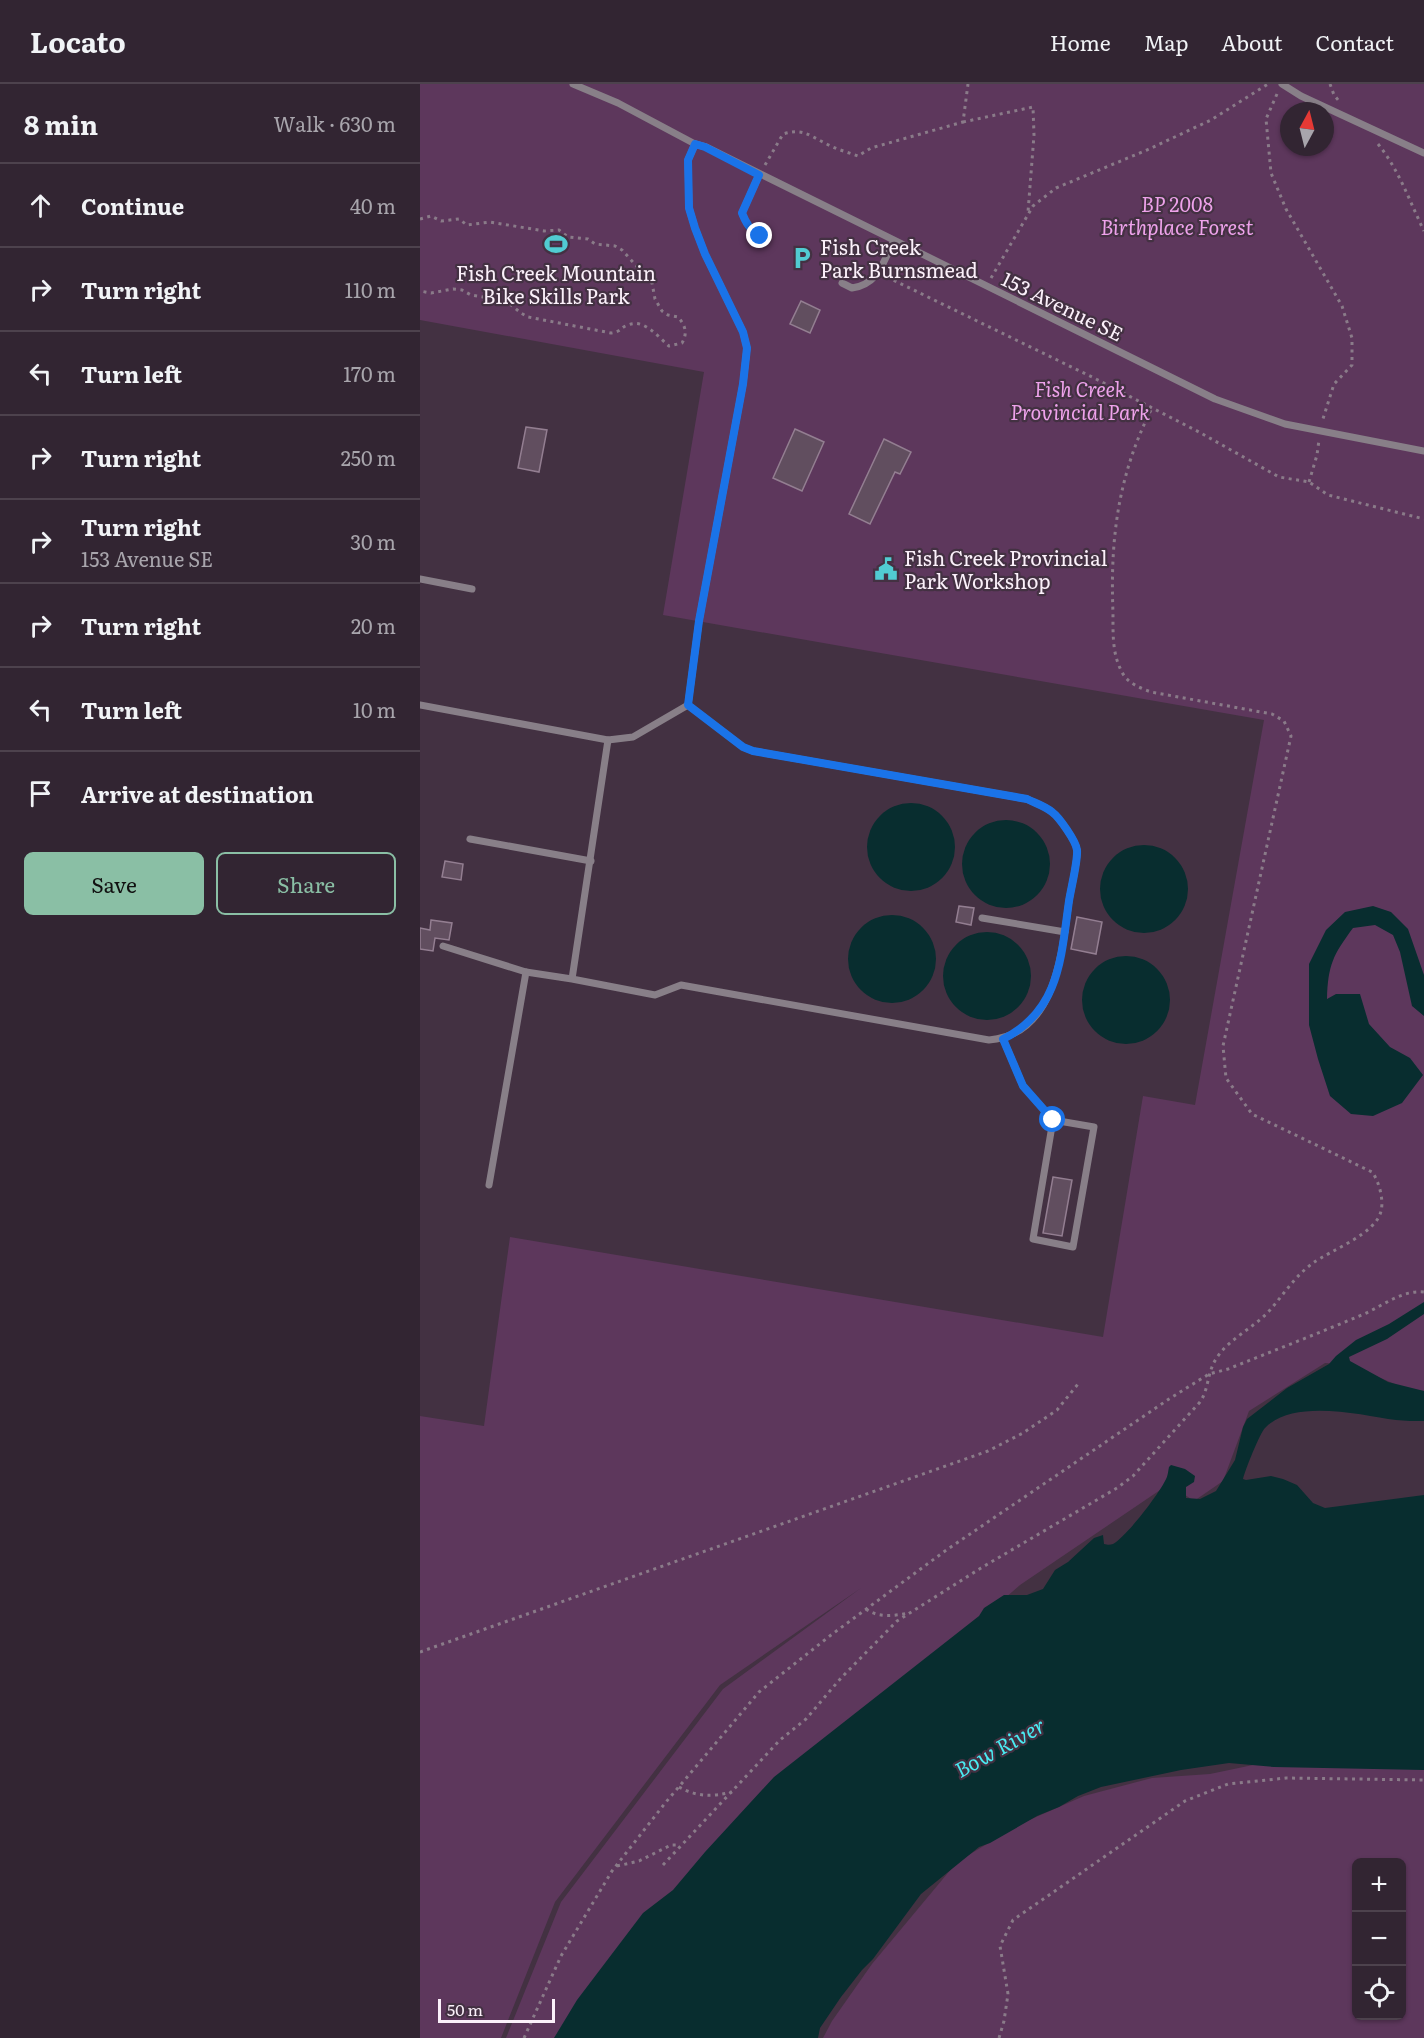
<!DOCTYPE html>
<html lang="en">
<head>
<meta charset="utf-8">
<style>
	body { margin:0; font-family:Literata,serif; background:#3d313e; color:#f1f3f6 }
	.controls { position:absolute; right:18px; bottom:18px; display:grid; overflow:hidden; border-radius:9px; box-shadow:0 2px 4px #0004 }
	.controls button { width:54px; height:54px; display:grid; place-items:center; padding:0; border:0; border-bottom:2px solid #4d424d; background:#322532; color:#f1f3f6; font:30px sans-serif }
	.compass { position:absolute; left:860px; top:18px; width:54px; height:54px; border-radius:50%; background:#322532; box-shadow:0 2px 4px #0004; rotate:7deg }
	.scale { position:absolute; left:18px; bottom:15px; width:117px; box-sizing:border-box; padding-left:6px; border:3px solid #fbf0fa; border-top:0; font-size:16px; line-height:21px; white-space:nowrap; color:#fbf0fa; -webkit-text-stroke:4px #433142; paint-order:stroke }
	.stop { position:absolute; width:18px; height:18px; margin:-14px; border:4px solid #1a73e8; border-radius:50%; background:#fff }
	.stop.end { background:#1a73e8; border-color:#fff; box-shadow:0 2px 6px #0008 }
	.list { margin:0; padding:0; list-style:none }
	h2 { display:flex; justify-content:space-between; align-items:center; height:78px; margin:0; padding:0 24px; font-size:26px }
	h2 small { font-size:20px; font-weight:400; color:#a8a5ac }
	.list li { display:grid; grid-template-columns:39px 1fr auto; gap:18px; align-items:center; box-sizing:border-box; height:84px; padding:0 24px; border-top:2px solid #4d424d }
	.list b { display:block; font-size:22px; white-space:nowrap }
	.list p { margin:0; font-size:20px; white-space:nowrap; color:#a8a5ac }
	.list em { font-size:20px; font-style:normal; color:#a8a5ac }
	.actions { display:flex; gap:12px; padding:18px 24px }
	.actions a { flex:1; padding:14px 0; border:2px solid #8abfa5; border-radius:9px; text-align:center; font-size:21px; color:#8abfa5 }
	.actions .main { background:#8abfa5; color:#111 }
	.icon { flex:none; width:33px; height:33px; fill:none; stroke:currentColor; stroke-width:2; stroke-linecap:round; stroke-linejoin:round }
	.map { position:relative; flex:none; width:1004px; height:1954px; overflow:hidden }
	header { display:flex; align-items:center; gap:36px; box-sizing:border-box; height:84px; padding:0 30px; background:#322532; border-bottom:2px solid #4d424d }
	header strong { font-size:28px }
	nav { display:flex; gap:33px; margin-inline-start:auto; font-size:21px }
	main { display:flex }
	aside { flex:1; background:#322532 }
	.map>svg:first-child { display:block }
	.green { fill:#5d375c; fill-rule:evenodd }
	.water { fill:#082d2f }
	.building { fill:#614e5f; stroke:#937e91; stroke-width:1.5 }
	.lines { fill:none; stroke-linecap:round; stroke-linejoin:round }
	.path { stroke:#8a7b89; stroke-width:3; stroke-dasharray:3 4.5; stroke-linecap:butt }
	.lane { stroke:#887f88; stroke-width:7 }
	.route { stroke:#1a73e8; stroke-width:8 }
	.labels { text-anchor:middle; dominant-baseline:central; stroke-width:4.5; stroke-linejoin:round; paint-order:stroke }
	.park-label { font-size:20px; font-style:italic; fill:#eea2eb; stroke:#433142 }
	.poi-label { font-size:20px; fill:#fbf0fa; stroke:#433142; text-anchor:start }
	.street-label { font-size:20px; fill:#fbf0fa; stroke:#433142 }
	.water-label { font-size:21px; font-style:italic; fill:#49ebf2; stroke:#433142 }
</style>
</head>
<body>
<header>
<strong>Locato</strong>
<nav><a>Home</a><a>Map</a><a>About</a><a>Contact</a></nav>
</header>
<main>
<aside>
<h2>8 min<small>Walk · 630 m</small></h2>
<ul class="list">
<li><svg class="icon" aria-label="ahead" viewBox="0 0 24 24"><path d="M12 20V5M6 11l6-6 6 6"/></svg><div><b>Continue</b></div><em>40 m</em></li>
<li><svg class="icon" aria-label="right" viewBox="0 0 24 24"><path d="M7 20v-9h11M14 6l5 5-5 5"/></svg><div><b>Turn right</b></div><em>110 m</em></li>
<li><svg class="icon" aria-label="left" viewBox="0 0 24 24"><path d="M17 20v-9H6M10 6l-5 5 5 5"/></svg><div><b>Turn left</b></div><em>170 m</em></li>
<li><svg class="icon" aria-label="right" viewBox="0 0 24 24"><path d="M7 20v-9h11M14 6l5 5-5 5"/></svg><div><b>Turn right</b></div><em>250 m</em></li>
<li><svg class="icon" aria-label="right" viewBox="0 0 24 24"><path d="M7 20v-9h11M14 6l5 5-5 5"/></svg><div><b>Turn right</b><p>153 Avenue SE</p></div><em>30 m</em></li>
<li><svg class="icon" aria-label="right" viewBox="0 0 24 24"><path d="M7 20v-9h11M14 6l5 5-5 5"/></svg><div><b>Turn right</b></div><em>20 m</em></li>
<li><svg class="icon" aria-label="left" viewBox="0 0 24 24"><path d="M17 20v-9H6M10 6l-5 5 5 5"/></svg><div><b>Turn left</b></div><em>10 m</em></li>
<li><svg class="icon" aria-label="arrive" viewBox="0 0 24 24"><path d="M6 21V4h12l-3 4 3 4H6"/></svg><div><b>Arrive at destination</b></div></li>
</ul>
<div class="actions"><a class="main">Save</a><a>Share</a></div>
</aside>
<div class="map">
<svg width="1004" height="1954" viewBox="0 0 1004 1954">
	<rect width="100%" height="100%" fill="#433142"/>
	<g class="green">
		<path d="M0,0H1004V1307L984,1304L928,1280L905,1279L829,1327L803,1397L774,1417L749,1400L600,1501L498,1590L185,1954H86L141,1818L303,1605L441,1504L300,1601L135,1818L81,1954H0V1332L64,1342L90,1153L683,1253L723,1012L775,1021L844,636L243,531L284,288L0,236ZM869,27H905V63H869Z"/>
		<path d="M1004,1666V1954H403L412,1937L452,1880L537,1778L600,1740L664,1712L732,1694L790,1690L861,1675ZM936,1778H982V1932H936Z"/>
	</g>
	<g class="water">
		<circle cx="491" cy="763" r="44"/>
		<circle cx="586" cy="780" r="44"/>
		<circle cx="724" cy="805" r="44"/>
		<path d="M953,822L971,828L988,845L1004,891V932L992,922L980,868L973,851L955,841L933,844C913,871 908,881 907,915L916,910H940L949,940L970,963L990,974L1003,991L982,1019L953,1032L931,1030L910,1012L898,975L889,941V880L906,846L925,828Z"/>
		<circle cx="472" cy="875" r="44"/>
		<circle cx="567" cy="892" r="44"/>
		<circle cx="706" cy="916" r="44"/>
		<path d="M1004,1218V1230L967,1255L929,1273L930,1277L968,1298L1004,1307V1337C995,1337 985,1337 976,1336C941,1331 873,1314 845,1344C840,1349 825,1386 823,1395L826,1396L851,1392L863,1395L877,1401L893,1419L905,1424L1004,1411V1686L854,1683L809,1679L761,1686L681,1703L658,1712L639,1723L617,1732L570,1759L559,1763L501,1810L453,1875L442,1886L421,1913L400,1944L398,1954H134L157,1916L223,1829L253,1806L285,1768L354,1693L559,1532L564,1524L584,1511H607L623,1505L635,1486L648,1478L674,1454L683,1451L684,1460C688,1461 690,1461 693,1460C707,1452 738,1411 745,1397C748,1392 748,1388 749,1383L751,1381L765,1385L775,1392L774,1398L766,1403V1414L780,1415L796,1407L815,1376L823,1343L827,1335L867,1304L909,1280L916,1272L936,1256L969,1240Z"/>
	</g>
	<g class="building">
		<polygon points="381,217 400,226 390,249 370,240"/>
		<polygon points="106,343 127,346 119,388 98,384"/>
		<polygon points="375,345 404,358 382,407 353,394"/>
		<polygon points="464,355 491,368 480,390 475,388 450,440 429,430"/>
		<polygon points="25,777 43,780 41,796 22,793"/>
		<polygon points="539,822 554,824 551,841 536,838"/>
		<polygon points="657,833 682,838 676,870 651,865"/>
		<polygon points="11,836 32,839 29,856 15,854 13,867 0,865 0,844 10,846"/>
		<polygon points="633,1093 652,1096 642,1152 623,1149"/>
	</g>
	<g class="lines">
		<g class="path">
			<polyline points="910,0 914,11 919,17"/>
			<polyline points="857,10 846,35 851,89 866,125 922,222 932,254 932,281 914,300 902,338"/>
			<polyline points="543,38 613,23 614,51 608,128"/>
			<path d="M958,60C979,86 989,116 1004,147"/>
			<path d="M345,81L363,50C383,44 388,51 405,59C415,65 427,68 438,72L451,64L543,38L548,0"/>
			<path d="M0,135L11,132L21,137L39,135L47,141L70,138L124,147L139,146L148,153L168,155L175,160L195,162L202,166L232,199L235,215L242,227L248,231L258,233C265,241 268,249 262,259L249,262C238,253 224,234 208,241C199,244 203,247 191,249L108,233L101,229L86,217L51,211L42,206L33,205L11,209L0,207"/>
			<polyline points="467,193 672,293 779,348 859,393 889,398 908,411 1004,435"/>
			<polyline points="571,194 613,122 636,104 727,66 791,36 848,0"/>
			<polyline points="889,398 897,371 899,356"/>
			<path d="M446,1525C458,1534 474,1532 488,1529"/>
			<polyline points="0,1568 568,1367 603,1349 637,1326 658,1300"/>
			<path d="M259,1703C277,1713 292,1713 312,1708"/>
			<path d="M243,1781L360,1656L386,1635L421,1594L477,1537L561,1484L697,1404L713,1392L780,1318C789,1305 787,1289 796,1275C808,1255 834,1244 850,1226C864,1210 875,1192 893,1179C911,1166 956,1150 961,1127C964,1116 959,1097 952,1088L832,1030L806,994L803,962L871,652L864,637L852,630L731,608C720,604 707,599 702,588C692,570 693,549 693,529C690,455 698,391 732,324"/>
			<polyline points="197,1782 219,1777 251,1761 260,1761"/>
			<path d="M104,1954L141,1872L192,1787L246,1718L339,1608L411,1551L525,1467L749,1315L789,1290L808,1285C853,1267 899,1249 944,1230C964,1221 982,1206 1004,1208"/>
			<polyline points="579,1954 584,1937 588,1910 580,1862 593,1836 765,1717 808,1700 866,1694 1004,1696"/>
		</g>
		<g class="lane">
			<polyline points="153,0 198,19 275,60 286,63 795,315 865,340 1004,367"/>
			<polyline points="862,0 881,12 1004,69"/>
			<path d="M339,91L322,129C326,139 330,146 340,152"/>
			<path d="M422,199L432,204C459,200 462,179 474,157"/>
			<polyline points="0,495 52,505"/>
			<polyline points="0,621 188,656"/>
			<polyline points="268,621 279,537 323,300 327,264 323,248 285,170 275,144 269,124 268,76 275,60"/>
			<polyline points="50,755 171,777"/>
			<polyline points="562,834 645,848"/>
			<path d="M23,862L106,888L152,895L235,911L261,901L569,956C636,951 642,868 649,817C651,804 658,777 657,766C656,757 639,733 632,728C625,722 615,719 607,715L333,667L323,663L268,621L213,653L188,656L152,895"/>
			<polyline points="583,955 603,1002 633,1036 674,1043 653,1163 613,1155 633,1036"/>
			<polyline points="69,1101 106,888"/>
		</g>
	</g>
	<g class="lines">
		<path class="route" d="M340,152C330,146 326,139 322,129L339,91L285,63L275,60L268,76L269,124L275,144L285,170L323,248L327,264L323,300L279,537L268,621L323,663L333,667L607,715C615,719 625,722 632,728C639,733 656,757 657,766C658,777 651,804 649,817C641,873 640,927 583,955L603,1002L633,1036"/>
	</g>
	<defs>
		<g id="stadium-bare" transform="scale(1.8)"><path d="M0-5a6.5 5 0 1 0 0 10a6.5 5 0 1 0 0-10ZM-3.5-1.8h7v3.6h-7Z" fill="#51ccd2" stroke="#433142" stroke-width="2.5" paint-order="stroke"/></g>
		<g id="parking-bare" transform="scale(1.8)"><path d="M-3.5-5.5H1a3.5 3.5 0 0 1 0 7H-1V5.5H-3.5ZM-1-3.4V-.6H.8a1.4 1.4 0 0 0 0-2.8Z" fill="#51ccd2" stroke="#433142" stroke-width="2.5" paint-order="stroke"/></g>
		<g id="civic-bare" transform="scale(1.8)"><path d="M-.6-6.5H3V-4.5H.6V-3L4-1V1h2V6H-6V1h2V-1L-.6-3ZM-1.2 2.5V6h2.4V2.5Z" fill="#51ccd2" stroke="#433142" stroke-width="2.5" paint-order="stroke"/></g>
	</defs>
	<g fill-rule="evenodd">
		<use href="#stadium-bare" x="136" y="160"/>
		<use href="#parking-bare" x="382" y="174"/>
		<use href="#civic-bare" x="466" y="485"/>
	</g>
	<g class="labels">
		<g class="park-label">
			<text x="757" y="119">BP 2008<tspan x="757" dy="23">Birthplace Forest</tspan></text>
			<text x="660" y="304">Fish Creek<tspan x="660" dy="23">Provincial Park</tspan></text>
		</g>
		<g class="poi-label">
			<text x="400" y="162">Fish Creek<tspan x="400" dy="23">Park Burnsmead</tspan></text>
			<text x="136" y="188" text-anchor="middle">Fish Creek Mountain<tspan x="136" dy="23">Bike Skills Park</tspan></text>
			<text x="484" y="473">Fish Creek Provincial<tspan x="484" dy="23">Park Workshop</tspan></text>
		</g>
		<g class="street-label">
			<text transform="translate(643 221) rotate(26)">153 Avenue SE</text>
		</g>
		<g class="water-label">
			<text transform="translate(579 1662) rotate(-29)">Bow River</text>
		</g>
	</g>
</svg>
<div class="controls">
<button>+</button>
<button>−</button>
<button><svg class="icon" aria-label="locate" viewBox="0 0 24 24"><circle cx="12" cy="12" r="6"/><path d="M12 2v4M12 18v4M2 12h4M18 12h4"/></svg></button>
</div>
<svg class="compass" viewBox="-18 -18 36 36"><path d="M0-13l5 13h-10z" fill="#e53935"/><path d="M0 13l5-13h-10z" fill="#a8a5ac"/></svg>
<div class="scale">50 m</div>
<div class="stop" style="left:633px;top:1036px"></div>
<div class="stop end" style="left:340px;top:152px"></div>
</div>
</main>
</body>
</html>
